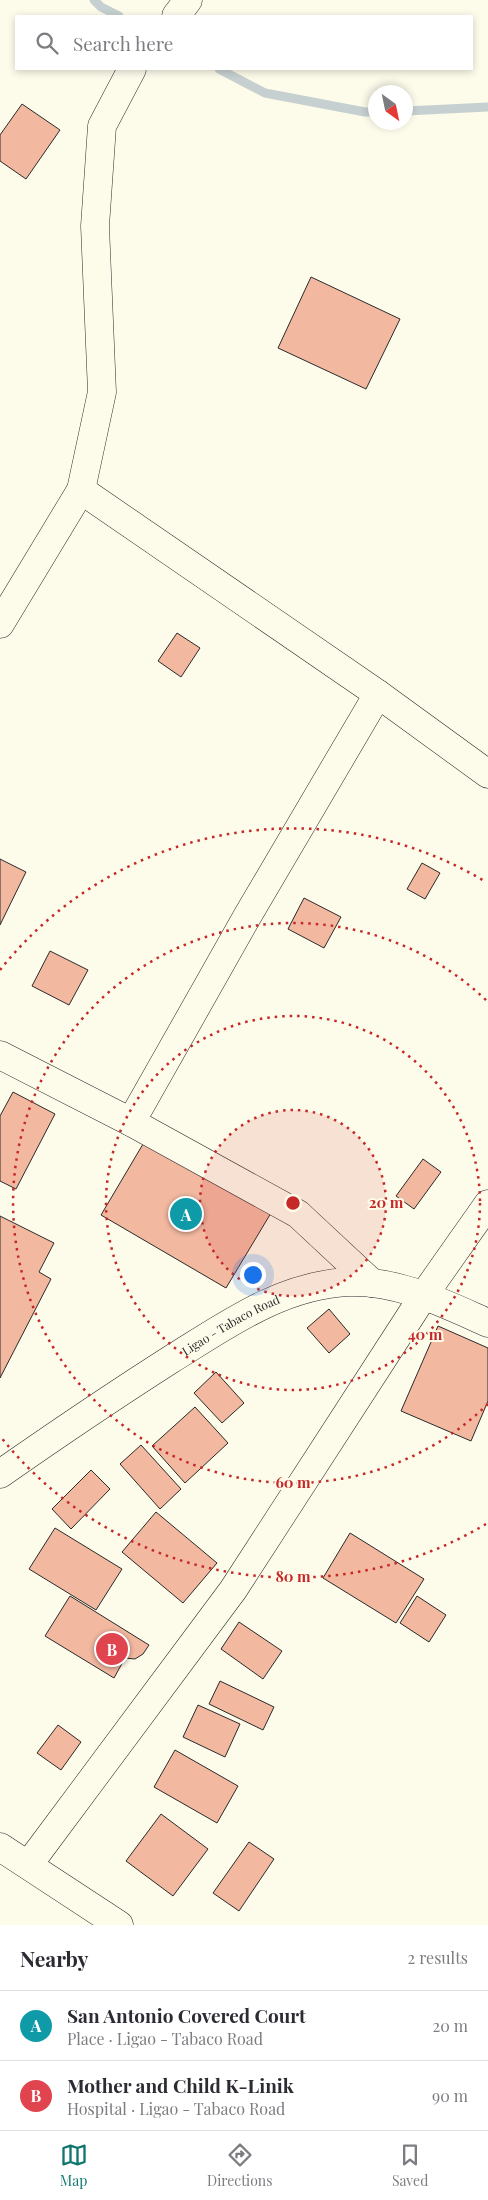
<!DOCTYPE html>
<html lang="en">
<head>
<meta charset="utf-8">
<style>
	body { margin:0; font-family:"Playfair Display",serif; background:#f2f2f3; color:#2b2b33 }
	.compass { position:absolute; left:368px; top:85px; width:45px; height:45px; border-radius:50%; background:#fff; box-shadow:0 2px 8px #0003; rotate:147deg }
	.you { position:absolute; left:252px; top:1274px; width:18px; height:18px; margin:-12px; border:4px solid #fff; border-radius:50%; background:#1a73e8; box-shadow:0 0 0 8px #1a73e833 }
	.badge { display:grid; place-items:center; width:32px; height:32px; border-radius:50%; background:#0f766e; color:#fff; font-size:16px; font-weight:700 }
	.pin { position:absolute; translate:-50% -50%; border:2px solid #fff; box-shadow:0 1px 5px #0006 }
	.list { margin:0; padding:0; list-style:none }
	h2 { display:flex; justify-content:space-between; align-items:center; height:65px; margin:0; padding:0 20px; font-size:21px }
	h2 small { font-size:16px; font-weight:400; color:#7c7c81 }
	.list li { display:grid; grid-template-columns:32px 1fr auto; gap:15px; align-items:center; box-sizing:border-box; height:70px; padding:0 20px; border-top:1px solid #e1e1e2 }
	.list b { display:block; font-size:19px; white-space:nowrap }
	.list p { margin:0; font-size:16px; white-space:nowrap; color:#7c7c81 }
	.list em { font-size:16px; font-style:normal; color:#7c7c81 }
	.icon { flex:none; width:28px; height:28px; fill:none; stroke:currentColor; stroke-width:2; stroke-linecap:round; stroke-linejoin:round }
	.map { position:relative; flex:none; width:488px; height:1925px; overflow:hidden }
	.search { position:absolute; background:#fff; box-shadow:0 2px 8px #0003; left:15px; right:15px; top:15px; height:55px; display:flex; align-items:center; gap:12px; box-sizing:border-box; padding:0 18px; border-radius:0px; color:#7c7c81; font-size:19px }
	.sheet { height:205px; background:#fff }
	nav { display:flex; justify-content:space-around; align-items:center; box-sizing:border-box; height:70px; border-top:1px solid #e1e1e2; background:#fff; font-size:14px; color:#7c7c81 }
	nav a { display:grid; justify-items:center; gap:2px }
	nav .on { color:#0f766e }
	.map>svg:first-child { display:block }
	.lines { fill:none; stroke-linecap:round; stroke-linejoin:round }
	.stream { stroke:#c7d0d0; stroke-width:9 }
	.building { fill:#f2b8a0; stroke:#2b2b2b }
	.minor-casing { stroke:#2b2b2b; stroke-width:29 }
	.major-casing { stroke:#2b2b2b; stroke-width:29 }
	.minor { stroke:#fdfbea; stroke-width:28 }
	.major { stroke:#fdfbea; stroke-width:28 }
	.ring { fill:none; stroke:#c62828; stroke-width:2.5; stroke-dasharray:2.5 5 }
	.labels { text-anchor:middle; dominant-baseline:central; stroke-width:4; stroke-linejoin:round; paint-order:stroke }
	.street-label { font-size:12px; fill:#2b2b2b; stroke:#fdfbea }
	.centre { fill:#c62828; stroke:#fdfbea; stroke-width:2.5 }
	.ring-label { font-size:15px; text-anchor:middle; font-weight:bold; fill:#c62828; stroke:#fdfbea; stroke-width:4; stroke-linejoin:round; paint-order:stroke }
</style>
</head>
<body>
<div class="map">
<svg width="488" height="1925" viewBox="0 0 488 1925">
	<rect width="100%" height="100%" fill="#fdfbea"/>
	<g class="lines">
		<g class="stream">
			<polyline points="94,0 101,7 119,16"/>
			<polyline points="219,69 265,93 365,112 376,112"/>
			<polyline points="406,111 488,107"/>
		</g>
	</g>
	<g class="building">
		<polygon points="22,104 60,130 26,179 0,161 0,135"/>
		<polygon points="311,277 400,319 366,389 278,348"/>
		<polygon points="177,633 200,648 181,677 158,661"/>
		<polygon points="0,859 26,872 0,925"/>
		<polygon points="422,863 440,873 425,899 407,889"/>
		<polygon points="304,898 341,917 324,948 288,929"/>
		<polygon points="50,951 88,970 69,1005 32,986"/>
		<polygon points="13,1092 55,1114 16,1189 0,1181 0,1116"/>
		<polygon points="146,1139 271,1213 226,1288 101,1215"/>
		<polygon points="423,1159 441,1172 414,1209 396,1196"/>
		<polygon points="0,1216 54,1243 39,1272 51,1279 0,1378"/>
		<polygon points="329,1309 350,1334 329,1353 307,1328"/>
		<polygon points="438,1326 488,1348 488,1401 471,1441 401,1411"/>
		<polygon points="216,1372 244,1403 222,1423 194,1393"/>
		<polygon points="195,1407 228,1443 185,1483 152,1446"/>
		<polygon points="141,1445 181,1489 160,1509 120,1464"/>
		<polygon points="91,1470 110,1489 71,1529 52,1509"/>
		<polygon points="156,1512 217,1563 183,1603 122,1552"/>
		<polygon points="55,1528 122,1569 96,1610 29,1569"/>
		<polygon points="350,1533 424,1579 396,1623 323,1578"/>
		<polygon points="70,1596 149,1645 143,1654 135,1659 125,1658 114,1678 45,1636"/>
		<polygon points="417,1596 446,1615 429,1642 400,1623"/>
		<polygon points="239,1622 282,1651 263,1679 221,1649"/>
		<polygon points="220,1681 274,1707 263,1730 209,1704"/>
		<polygon points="198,1705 240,1724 225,1757 183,1737"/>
		<polygon points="58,1725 81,1742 61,1770 37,1753"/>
		<polygon points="175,1750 238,1786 217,1823 154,1787"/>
		<polygon points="161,1814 208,1849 173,1896 126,1861"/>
		<polygon points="249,1842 274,1859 239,1911 213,1893"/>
	</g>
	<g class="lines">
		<g class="minor-casing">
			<g id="minor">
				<polyline points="176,16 188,0"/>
				<polyline points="81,490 378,694 488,774"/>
				<polyline points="0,624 81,490 102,392 95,226 102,126 132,69"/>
				<polyline points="0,1055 131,1122 298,1214 372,1283"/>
				<polyline points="131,1122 248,915 378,694"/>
				<polyline points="0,1847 119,1925"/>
				<polyline points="29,1864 233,1590 424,1295 488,1204"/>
			</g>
		</g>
		<g class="major-casing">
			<g id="major">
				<path id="s1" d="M0,1474C56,1435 112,1397 170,1360C225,1326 281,1285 348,1282C398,1280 443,1303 488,1323"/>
			</g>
		</g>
		<use href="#minor" class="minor"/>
		<use href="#major" class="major"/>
	</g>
	<circle cx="293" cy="1203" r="93" fill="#c62828" fill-opacity=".12"/>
	<g class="ring">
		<circle cx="293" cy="1203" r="93"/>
		<circle cx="293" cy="1203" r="187"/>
		<path d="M488 1404A280 280 0 1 1 488 1002"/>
		<path d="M486 1524A374 374 0 0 1 0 1436M0 970A374 374 0 0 1 486 882"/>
	</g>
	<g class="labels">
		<g class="street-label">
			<text stroke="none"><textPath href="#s1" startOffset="275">Ligao - Tabaco Road</textPath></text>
		</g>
	</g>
	<circle cx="293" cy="1203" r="8" class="centre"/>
	<g class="ring-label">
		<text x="386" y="1208">20 m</text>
		<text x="425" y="1340">40 m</text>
		<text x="293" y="1488">60 m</text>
		<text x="293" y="1582">80 m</text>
	</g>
</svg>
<svg class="compass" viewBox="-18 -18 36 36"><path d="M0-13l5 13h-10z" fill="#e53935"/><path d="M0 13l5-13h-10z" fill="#7c7c81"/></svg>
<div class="you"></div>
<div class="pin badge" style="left:186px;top:1214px;background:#0f9aa8">A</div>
<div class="pin badge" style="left:112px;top:1649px;background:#e0444e">B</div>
<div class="search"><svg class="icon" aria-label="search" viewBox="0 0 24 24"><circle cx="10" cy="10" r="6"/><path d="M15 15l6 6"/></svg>Search here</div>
</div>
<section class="sheet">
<h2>Nearby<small>2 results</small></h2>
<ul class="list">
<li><span class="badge" style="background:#0f9aa8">A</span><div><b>San Antonio Covered Court</b><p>Place · Ligao - Tabaco Road</p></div><em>20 m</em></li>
<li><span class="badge" style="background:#e0444e">B</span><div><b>Mother and Child K-Linik</b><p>Hospital · Ligao - Tabaco Road</p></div><em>90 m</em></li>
</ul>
</section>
<nav>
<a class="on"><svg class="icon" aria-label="map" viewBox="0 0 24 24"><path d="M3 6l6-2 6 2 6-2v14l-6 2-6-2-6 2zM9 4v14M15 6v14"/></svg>Map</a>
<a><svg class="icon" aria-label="directions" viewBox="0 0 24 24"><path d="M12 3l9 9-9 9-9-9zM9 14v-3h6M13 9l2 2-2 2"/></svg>Directions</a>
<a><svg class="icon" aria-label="saved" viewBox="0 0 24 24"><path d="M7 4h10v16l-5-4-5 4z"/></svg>Saved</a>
</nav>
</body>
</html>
